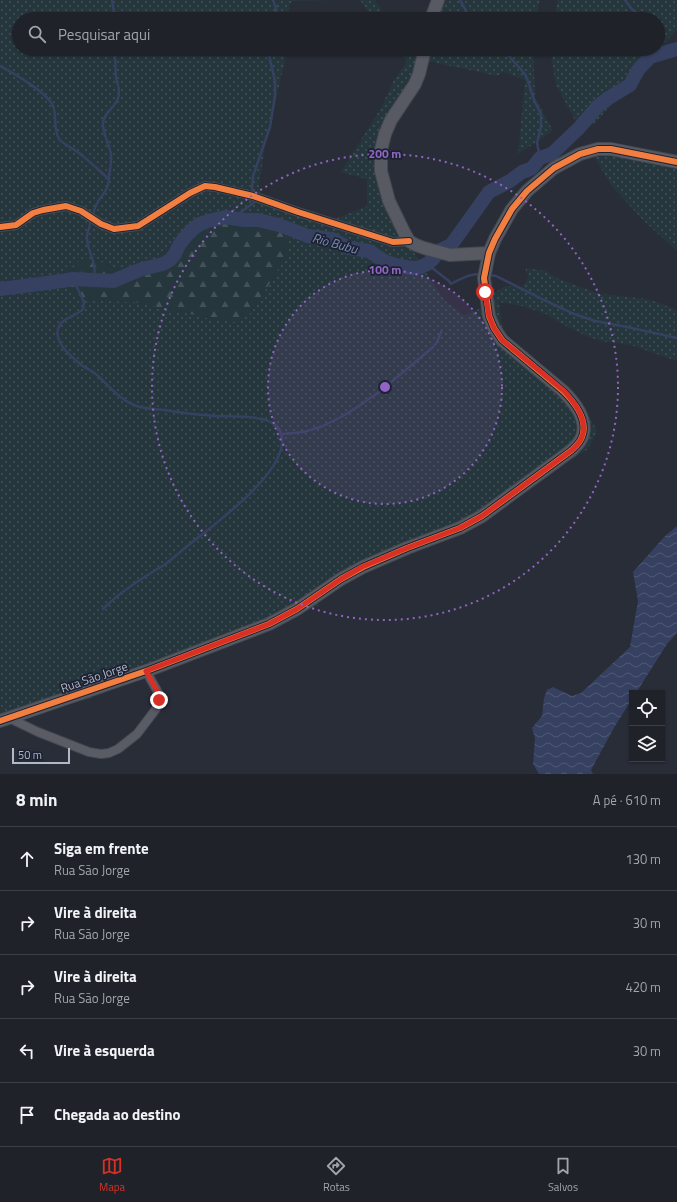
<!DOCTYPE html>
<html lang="pt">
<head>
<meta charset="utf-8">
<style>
	body { margin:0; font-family:"Titillium Web",sans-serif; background:#272a31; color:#f1f3f6 }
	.controls { position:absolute; right:12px; bottom:12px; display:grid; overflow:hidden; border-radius:0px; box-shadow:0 1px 3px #0004 }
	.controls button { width:36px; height:36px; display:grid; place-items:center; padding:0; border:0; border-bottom:1px solid #3c3f46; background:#1f2229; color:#f1f3f6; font:20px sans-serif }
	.scale { position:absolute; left:12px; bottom:10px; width:58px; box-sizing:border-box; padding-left:4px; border:2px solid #b3b8c9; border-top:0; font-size:11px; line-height:14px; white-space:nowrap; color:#b3b8c9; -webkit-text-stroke:3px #1c2232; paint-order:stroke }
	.stop { position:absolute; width:12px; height:12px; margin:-9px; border:3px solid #d93025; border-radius:50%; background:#fff }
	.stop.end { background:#d93025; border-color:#fff; box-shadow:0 1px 4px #0008 }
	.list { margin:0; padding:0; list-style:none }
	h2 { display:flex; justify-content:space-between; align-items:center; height:52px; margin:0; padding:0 16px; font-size:17px }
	h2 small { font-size:13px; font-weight:400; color:#a1a4a8 }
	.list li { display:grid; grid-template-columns:26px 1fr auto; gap:12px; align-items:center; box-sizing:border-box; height:64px; padding:0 16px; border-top:1px solid #3c3f46 }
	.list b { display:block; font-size:15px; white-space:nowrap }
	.list p { margin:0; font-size:13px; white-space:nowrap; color:#a1a4a8 }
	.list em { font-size:13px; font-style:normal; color:#a1a4a8 }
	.icon { flex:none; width:22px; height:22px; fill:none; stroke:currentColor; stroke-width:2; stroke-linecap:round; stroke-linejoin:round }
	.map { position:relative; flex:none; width:677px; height:774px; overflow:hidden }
	.search { position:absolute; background:#1f2229; box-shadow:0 1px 3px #0004; left:12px; right:12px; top:12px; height:44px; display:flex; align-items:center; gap:10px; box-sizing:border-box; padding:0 14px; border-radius:22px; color:#a1a4a8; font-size:15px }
	.sheet { height:372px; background:#1f2229 }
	nav { display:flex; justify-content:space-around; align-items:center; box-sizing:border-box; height:56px; border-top:1px solid #3c3f46; background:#1f2229; font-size:11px; color:#a1a4a8 }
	nav a { display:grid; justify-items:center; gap:2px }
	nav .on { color:#d93025 }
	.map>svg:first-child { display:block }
	.green { fill:url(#green-dots); fill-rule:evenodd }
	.forest { fill:url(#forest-firs) }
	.water { fill:url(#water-waves) }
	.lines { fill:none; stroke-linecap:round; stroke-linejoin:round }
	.stream { stroke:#364060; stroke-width:2.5 }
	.river { stroke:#364060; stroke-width:14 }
	.street-casing { stroke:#454850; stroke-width:10 }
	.secondary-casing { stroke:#454850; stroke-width:14 }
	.street { stroke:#595c65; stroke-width:8 }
	.secondary { stroke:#585a63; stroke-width:12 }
	.cycleway-casing { stroke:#1c2232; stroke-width:8 }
	.cycleway { stroke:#f27e40; stroke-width:6 }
	.route { stroke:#d93025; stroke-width:5 }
	.ring { fill:none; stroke:#9164c3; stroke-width:2; stroke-dasharray:2 4 }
	.labels { text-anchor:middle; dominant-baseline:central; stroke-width:3.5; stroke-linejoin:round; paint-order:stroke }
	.street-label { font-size:12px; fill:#b3b8c9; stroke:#1c2232 }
	.water-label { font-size:13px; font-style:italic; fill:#7b89b1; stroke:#1c2232 }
	.centre { fill:#9164c3; stroke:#1c2232; stroke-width:2 }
	.ring-label { font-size:12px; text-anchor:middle; font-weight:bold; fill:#9164c3; stroke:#1c2232; stroke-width:3.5; stroke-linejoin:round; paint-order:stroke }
</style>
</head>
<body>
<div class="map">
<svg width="677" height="774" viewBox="0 0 677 774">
	<defs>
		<pattern id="green-dots" width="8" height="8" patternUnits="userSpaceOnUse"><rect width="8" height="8" fill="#26363d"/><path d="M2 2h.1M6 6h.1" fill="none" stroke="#435158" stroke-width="1.8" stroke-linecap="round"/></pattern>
		<pattern id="forest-firs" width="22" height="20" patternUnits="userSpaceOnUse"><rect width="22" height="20" fill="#26363d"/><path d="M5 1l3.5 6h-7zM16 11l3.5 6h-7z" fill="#435158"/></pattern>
		<pattern id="water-waves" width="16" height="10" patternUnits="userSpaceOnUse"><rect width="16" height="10" fill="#364060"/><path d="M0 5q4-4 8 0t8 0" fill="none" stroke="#515a75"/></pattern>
	</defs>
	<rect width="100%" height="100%" fill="#292d37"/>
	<g class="green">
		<path d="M0,0H339L293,1L290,4L288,19H19V49H286L285,61L266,140L259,185L261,193L292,207L335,219L367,206V179L341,172L381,108L394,80L407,62L397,49H408L410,52L412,49H533L535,97L553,131L518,154L525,80L503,72L497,76L428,61L397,118L377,168L396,221L425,271L444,300L464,316L485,306L493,294L505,286L522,287L529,277L525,268L546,271L557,278L580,287L600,294L648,299L677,310V361L631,345L600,341L582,334L558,322L546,314L522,306L499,302L503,331L520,351L589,416L597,431L588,449L554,470L504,507L482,524L402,554L316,599L319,605L315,607L86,700L65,704L29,718L0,724ZM267,227L284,230L274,277L249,315L215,320L195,315L134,302L110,301L97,260L114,268L129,270L150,267L164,253L179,233Z"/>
		<polygon points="360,0 375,0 387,19 374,19"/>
		<polygon points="437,0 540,0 535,19 428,19"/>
		<polygon points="558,0 677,0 677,29 596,122 581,131 556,85 550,49 658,49 658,19 554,19"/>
		<polygon points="592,153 671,157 677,154 677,251 641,218 611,185"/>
	</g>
	<polygon class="forest" points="224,217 241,219 267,227 284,230 288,242 287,254 274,277 249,315 236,322 215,320 195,315 134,302 84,299 69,289 66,272 79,261 97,260 113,268 129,270 150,267 164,253 179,233 211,219"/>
	<polygon class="water" points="677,526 677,633 667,644 636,693 632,693 632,699 615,726 591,770 593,774 539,774 533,764 535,738 532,728 542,716 544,698 547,690 553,687 572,696 581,693 630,647 638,601 633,572 665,536"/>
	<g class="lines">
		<g class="stream">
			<polyline points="112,0 115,19"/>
			<polyline points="273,0 276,8 277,19"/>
			<polyline points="460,0 465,9 469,19"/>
			<path d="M625,0C628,4 632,11 637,13C643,16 648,14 653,19"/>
			<polyline points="658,27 658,28"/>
			<polyline points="497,49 506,53 525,74 528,81 534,100 541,114 541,127 537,143 540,158"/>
			<polyline points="650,57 652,49"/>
			<path d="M0,66C12,72 48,93 53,106C57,115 53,129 59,139C63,144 71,147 76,151C88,159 98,170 109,179"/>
			<polyline points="255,193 252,189 253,176 270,127 275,96 275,81 269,55 269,49"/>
			<path d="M94,212C95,201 105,195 108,185C109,182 109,179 109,176C110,168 112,161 111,154C109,144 103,134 103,124C103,113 115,108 118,98C121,90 117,84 116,77C115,68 116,58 114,49"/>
			<polyline points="233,218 256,201"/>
			<path d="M91,220C90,225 88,231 87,236C86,251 99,263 93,280"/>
			<path d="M427,264L449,281L451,284C461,279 470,273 482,274"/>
			<polyline points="489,275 496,276 544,300 574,314 595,321 627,327 677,338"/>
			<path d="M73,279L84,302L83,309C76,317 61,317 58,329C54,344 74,359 84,367C89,369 93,372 97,375C109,386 119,399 134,405C143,409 154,409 164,410C181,413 198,415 215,416C233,417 263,414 277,426C282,431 282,437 282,443C280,477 215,524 190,544C181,551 173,559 164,565C158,569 152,572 146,576C130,586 116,596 103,609"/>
			<polyline points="282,434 304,432 323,426 343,416 359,406 383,389 433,347 437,342 442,330"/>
		</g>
		<polyline class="river" points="0,289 62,281 73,279 113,281 120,278 142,269 163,264 170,260 175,254 179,245 186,236 193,229 200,224 208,221 225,217 244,220 258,220 279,225 308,236 332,239 349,248 369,251 386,262 395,265 412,268 418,268 427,264 433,259 440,250 451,245 454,241 489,192 510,181 522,172 528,170 532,168 540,158 552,154 555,151 579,128 597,107 607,99 630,85 638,70 650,57 677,49"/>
		<g class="street-casing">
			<g id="street">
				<polyline points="0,227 16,225 33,213 43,210 66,206 81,211 101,224 114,229 138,226 190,193 205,186 215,187 253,196 298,212 393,242 409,241"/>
				<polyline points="9,718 38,732 89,752 101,754 109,753 118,749 137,734 156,709 160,696 146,671"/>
			</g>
		</g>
		<g class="secondary-casing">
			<g id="secondary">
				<polyline points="431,19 438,0"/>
				<polyline points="425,49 419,74 415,84 391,120 385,134 381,150 381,171 389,201 405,234 409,241 416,245 424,248 450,255 489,253"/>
				<path d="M0,721L149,670L269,624L297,609L341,579L363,567L407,548L460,528L482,516L572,450C575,447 578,444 580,441C591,423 575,403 563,391L502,340L494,328L489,316L484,278L489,253L495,239L512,209L527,191L554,168L580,154L598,149H611L677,162"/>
			</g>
		</g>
		<use href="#street" class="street"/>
		<use href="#secondary" class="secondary"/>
		<g class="cycleway-casing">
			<g id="cycleway">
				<polyline points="0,227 16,225 33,213 43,210 66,206 81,211 101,224 114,229 138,226 190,193 205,186 215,187 253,196 298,212 393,242 409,241"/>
				<path d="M0,721L149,670L269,624L297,609L341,579L363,567L407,548L460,528L482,516L572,450C575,447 578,444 580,441C591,423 575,403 563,391L502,340L494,328L489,316L484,278L489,253L495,239L512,209L527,191L554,168L580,154L598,149H611L677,162"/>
			</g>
		</g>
		<use href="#cycleway" class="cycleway"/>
	</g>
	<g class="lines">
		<path class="route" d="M159,700L160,696L146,671L269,624L297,609L341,579L362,567L407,548L460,528L482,516L572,450C575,447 578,444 580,441C591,423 575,403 564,391L502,340L494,328L489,316L485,292"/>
	</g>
	<circle cx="385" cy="387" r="117" fill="#9164c3" fill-opacity=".12"/>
	<g class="ring">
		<circle cx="385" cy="387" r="117"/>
		<circle cx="385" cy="387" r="233"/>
	</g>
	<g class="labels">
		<g class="street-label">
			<text transform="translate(94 677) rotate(-19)">Rua São Jorge</text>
		</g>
		<g class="water-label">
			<text transform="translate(335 243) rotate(15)">Rio Bubu</text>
		</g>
	</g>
	<circle cx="385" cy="387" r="6" class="centre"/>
	<g class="ring-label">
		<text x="385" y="158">200 m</text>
		<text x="385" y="274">100 m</text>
	</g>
</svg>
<div class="controls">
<button><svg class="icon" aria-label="locate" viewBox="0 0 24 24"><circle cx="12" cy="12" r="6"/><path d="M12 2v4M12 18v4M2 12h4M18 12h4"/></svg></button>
<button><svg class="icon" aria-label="layers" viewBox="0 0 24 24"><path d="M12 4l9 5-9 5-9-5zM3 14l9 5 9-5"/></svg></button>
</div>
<div class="scale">50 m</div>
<div class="stop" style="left:485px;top:292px"></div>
<div class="stop end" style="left:159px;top:700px"></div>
<div class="search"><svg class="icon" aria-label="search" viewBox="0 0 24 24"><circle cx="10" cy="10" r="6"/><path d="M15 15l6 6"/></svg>Pesquisar aqui</div>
</div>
<section class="sheet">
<h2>8 min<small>A pé · 610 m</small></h2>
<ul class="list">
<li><svg class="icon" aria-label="ahead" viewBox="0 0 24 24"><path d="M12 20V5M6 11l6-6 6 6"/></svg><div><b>Siga em frente</b><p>Rua São Jorge</p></div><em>130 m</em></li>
<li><svg class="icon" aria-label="right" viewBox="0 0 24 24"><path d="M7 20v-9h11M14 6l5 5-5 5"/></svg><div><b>Vire à direita</b><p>Rua São Jorge</p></div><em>30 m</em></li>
<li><svg class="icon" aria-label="right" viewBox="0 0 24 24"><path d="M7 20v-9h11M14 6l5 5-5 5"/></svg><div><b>Vire à direita</b><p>Rua São Jorge</p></div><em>420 m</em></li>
<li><svg class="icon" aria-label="left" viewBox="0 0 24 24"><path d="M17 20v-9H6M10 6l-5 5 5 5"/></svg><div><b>Vire à esquerda</b></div><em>30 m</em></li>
<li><svg class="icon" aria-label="arrive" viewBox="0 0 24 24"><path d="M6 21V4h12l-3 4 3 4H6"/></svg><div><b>Chegada ao destino</b></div></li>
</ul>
</section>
<nav>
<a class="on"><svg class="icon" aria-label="map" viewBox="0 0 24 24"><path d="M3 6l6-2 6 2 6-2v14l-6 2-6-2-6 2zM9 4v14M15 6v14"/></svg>Mapa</a>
<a><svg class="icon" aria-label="directions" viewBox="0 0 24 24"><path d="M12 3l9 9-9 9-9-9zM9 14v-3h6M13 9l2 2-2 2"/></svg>Rotas</a>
<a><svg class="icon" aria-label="saved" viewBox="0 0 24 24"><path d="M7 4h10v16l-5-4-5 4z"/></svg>Salvos</a>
</nav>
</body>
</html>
